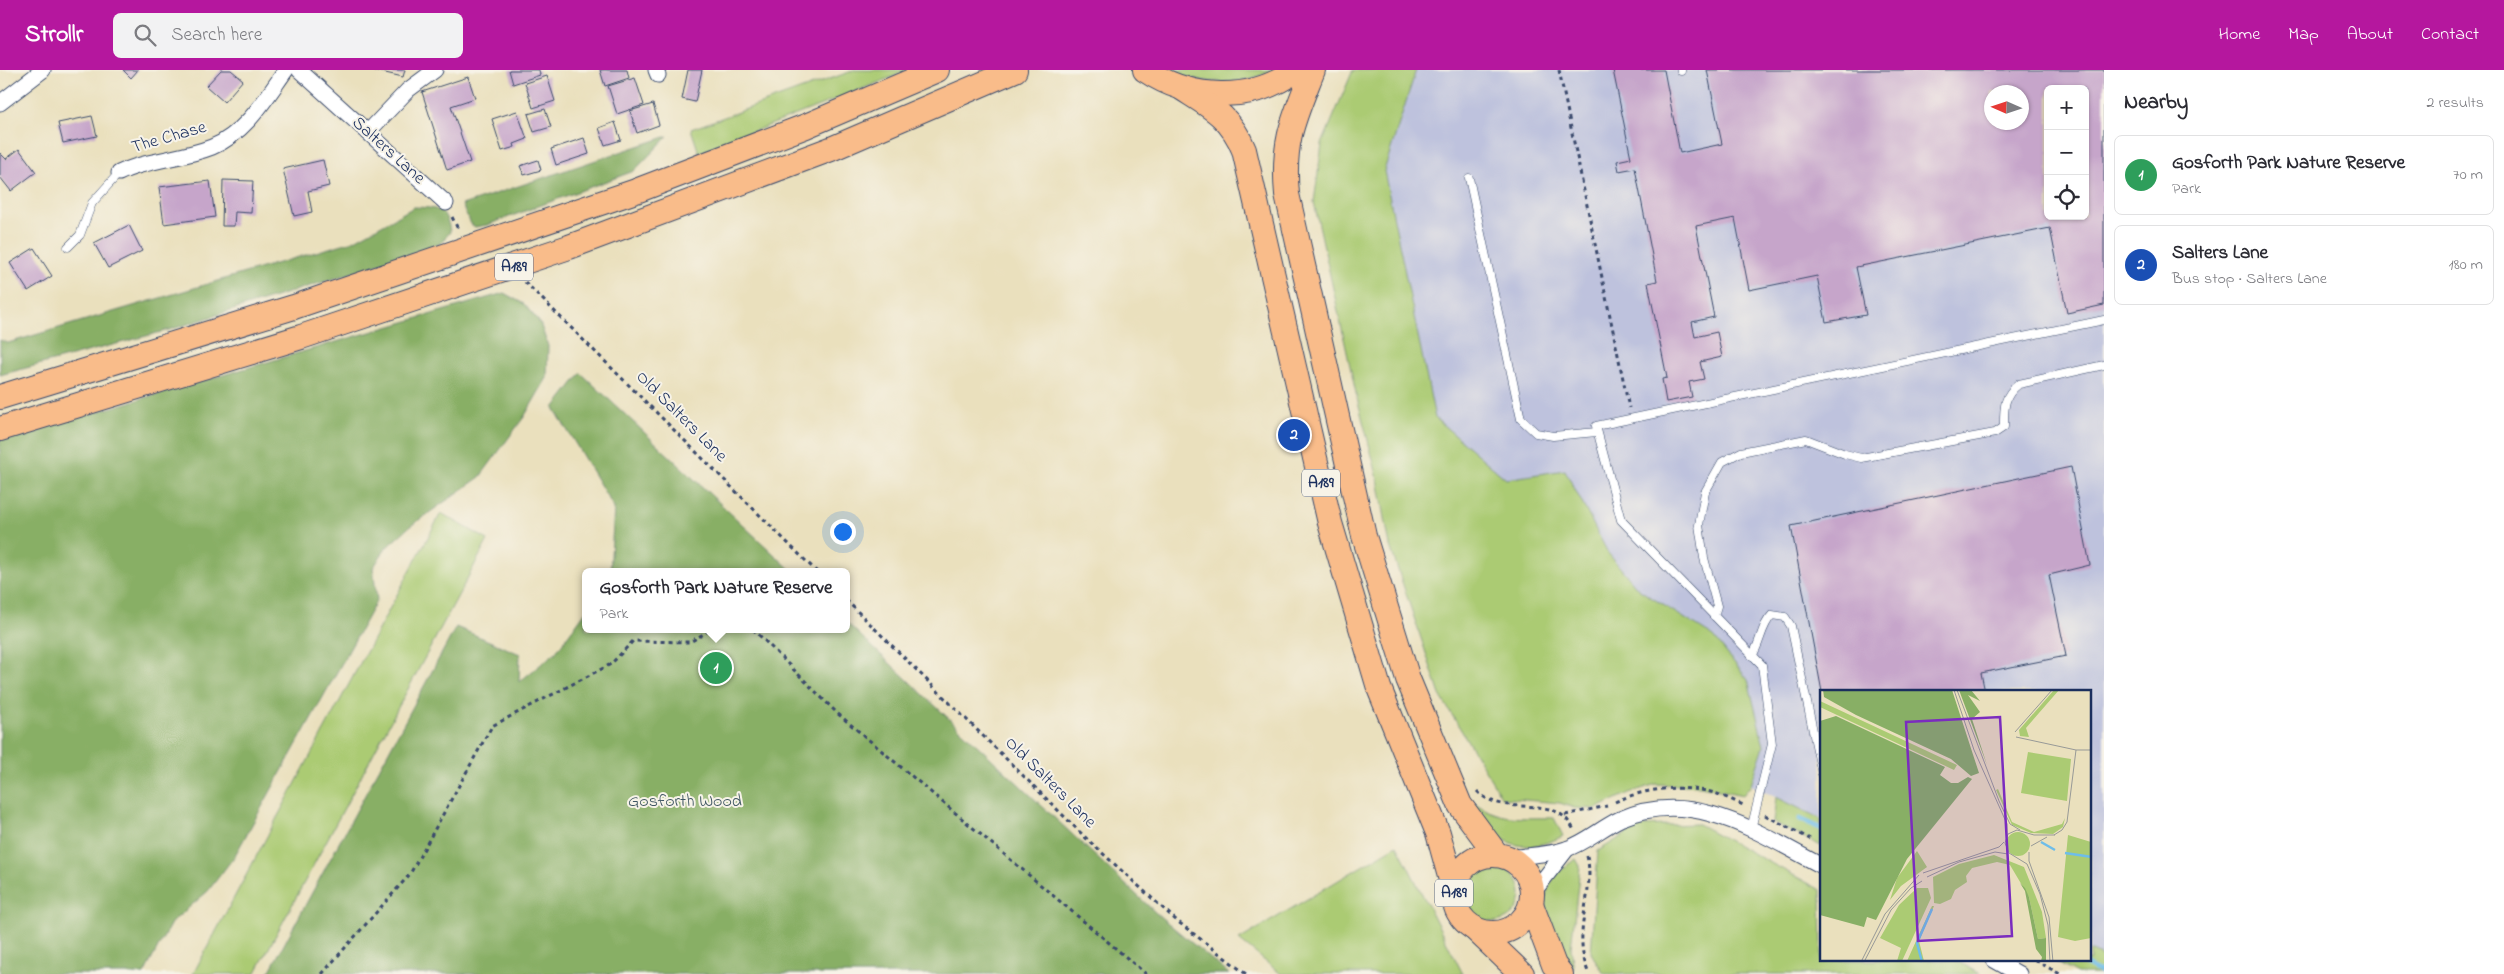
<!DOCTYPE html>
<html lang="en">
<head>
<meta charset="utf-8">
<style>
	body { margin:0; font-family:"Indie Flower",sans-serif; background:#f2f2f3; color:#2b2b33 }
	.controls { position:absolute; right:15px; top:15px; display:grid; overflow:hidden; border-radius:8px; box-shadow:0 1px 4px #0004 }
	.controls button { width:45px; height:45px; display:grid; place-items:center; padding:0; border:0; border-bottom:1px solid #e1e1e2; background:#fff; color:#2b2b33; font:25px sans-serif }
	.compass { position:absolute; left:1984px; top:15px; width:45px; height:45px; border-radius:50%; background:#fff; box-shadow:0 1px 4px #0004; rotate:273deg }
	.you { position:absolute; left:842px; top:461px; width:18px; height:18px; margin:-12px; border:4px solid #fff; border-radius:50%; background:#1a73e8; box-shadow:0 0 0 8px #1a73e833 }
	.badge { display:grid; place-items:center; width:32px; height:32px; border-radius:50%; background:#b5179e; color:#fff; font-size:16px; font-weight:700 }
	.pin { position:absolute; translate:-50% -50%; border:2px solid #fff; box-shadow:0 1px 5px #0006 }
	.popup { position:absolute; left:582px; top:498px; width:268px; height:65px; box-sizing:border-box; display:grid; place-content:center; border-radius:8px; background:#fff; filter:drop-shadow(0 1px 4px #0005); font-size:16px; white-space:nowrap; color:#7c7c81 }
	.popup b { font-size:19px; color:#2b2b33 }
	.popup::after { content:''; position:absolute; left:50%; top:100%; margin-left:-10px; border:10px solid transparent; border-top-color:#fff }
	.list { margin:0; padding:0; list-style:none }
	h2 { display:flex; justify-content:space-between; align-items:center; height:65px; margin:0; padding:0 20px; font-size:21px }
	h2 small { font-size:16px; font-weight:400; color:#7c7c81 }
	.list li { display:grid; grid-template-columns:32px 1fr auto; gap:15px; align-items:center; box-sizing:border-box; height:80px; margin:0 10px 10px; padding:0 10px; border:1px solid #e1e1e2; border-radius:8px }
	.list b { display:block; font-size:19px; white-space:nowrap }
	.list p { margin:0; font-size:16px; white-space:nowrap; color:#7c7c81 }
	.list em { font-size:16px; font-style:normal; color:#7c7c81 }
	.icon { flex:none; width:28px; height:28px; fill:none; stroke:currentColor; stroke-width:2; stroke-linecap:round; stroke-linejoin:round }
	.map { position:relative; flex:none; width:2104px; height:904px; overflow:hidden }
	header { display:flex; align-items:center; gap:30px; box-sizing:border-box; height:70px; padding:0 25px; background:#b5179e; color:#fff }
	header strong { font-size:24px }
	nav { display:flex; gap:28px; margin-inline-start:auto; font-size:18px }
	.search { width:350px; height:45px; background:#f2f2f3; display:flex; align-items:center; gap:12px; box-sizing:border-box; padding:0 18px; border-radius:8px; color:#7c7c81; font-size:19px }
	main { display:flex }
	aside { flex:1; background:#fff }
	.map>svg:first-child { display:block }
	.industrial { fill:#bec2dd; fill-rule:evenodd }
	.green { fill:#abcb73; stroke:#637d68 }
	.forest { fill:#88af65; stroke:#526f62 }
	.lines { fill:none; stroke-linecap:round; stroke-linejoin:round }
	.stream { stroke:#6ebde9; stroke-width:5 }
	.building { fill:#c6a5ca; fill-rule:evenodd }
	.lane-casing { stroke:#3a4a6c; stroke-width:9 }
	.street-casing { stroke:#3a4a6c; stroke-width:17 }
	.primary-casing { stroke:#3a4a6c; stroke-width:26 }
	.path { stroke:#3a4a6c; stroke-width:3; stroke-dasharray:4 4; stroke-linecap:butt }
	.lane { stroke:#fff; stroke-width:8 }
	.street { stroke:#fff; stroke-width:15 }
	.primary { stroke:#f9bc8a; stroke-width:24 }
	.labels { text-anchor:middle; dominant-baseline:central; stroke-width:4; stroke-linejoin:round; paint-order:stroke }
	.shield { fill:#f7f3e8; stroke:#5d6a87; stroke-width:1 }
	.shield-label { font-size:16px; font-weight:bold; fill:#1b2f5e }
	.street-label { font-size:18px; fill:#1b2f5e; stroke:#f7f3e8 }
	.park-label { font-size:18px; fill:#3f5663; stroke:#f7f3e8 }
	.inset-river { fill:none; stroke:#6ebde9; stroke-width:2.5 }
	.inset-road { fill:none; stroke:#979997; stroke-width:1 }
	.view { fill:#7b2cbf; fill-opacity:0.15; stroke:#7b2cbf; stroke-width:2.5 }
	.inset-edge { fill:none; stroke:#1b2f5e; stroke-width:2.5 }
</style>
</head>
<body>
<header>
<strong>Strollr</strong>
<div class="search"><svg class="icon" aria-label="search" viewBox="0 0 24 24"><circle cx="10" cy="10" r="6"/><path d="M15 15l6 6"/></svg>Search here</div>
<nav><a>Home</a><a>Map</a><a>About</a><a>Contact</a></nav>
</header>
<main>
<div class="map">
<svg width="2104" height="904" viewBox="0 0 2104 904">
	<rect width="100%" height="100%" fill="#f7f3e8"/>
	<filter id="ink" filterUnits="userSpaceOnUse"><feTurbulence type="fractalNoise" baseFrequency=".02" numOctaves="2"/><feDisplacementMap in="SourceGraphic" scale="10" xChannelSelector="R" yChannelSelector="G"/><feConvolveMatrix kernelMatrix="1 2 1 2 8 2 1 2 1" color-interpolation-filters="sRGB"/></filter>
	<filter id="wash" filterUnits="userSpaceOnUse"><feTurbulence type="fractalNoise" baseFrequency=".0096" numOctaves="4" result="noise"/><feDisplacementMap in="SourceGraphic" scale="20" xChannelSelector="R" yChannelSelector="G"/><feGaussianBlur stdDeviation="1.12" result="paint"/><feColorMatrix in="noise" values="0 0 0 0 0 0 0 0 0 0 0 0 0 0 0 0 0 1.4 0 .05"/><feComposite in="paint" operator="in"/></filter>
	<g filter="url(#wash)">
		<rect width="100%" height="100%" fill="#eae0bd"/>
		<path class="industrial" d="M1416,0H2104V888L2090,881V622H1822L1821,749L1751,715L1764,675L1714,567L1638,519L1608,483L1565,400L1506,409L1435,349L1384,101ZM2048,19H2085V146H2048ZM1992,22H2022V52H1992Z"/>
		<g class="green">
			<polygon points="855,0 910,0 699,83 691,59"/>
			<path d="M1167,0H1274C1238,17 1202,15 1167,0Z"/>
			<polygon points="1353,0 1416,0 1384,101 1435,348 1506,409 1565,400 1608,483 1638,519 1714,567 1748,610 1764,676 1751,715 1743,725 1700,716 1656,714 1629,723 1596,739 1574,738 1560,733 1502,728 1440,625 1390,476 1378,409 1357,328 1314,132 1322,74"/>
			<polygon points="441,443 488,470 255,904 193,904"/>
			<polygon points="1776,727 1821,749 1821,776 1773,752"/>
			<path d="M1472,731C1501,752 1520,747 1554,748L1563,766C1519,788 1493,772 1472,731Z"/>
			<polygon points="1698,754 1821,820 1822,890 1955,890 1981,904 1604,904 1591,883 1598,781 1639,756"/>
			<polygon points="1397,775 1463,904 1281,904 1239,870"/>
			<path d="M1576,789L1580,796L1571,878L1574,899C1550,859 1524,821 1576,789Z"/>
			<circle cx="1493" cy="824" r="28"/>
			<polygon points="2090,881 2104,888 2104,904 2077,904 2052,890 2090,890"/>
		</g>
		<g class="forest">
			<polygon points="668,66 634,101 487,155 475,157 471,154 462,135"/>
			<path d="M414,137C435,138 447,137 450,162L441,173L432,178L169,260L0,305V270L8,273L353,171Z"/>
			<polygon points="504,223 524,234 540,253 548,276 547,308 524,347 480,407 409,457 387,477 373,498 377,530 234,787 208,821 171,853 144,904 0,904 0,370"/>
			<polygon points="581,303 793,502 610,502 614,438 554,338"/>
			<polygon points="586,541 586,559 846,559 846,552 1156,843 1229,904 268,904 456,557 520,584 519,612 556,582"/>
		</g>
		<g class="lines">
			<g class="stream">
				<polyline points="1800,749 1822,759"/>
				<polyline points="2077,890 2104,904"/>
			</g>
		</g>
		<g id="blocks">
			<g class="building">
				<polygon points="123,0 138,0 131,8"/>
				<polygon points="221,0 231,0 243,10 224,32 206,16"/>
				<polygon points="372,0 405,0 403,7"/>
				<polygon points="509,0 539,0 540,5 513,14"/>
				<polygon points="600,0 627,0 629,8 605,16"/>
				<polygon points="688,0 702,0 695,32 682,29"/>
				<path d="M1613,0H1664L1680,83L1722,74L1707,0H2104V235L2067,243L2050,158L1856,197L1866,245L1826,252L1817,206L1749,220L1735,148L1696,156L1714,247L1692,252L1695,267L1717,262L1722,287L1700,292L1704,309L1689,312L1692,327L1666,332L1662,309L1667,308L1648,213L1657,211L1635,98L1619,101L1617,91L1631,88ZM2048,19H2085V146H2048ZM1992,22H2022V52H1992Z"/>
				<polygon points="547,6 555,31 533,38 525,13"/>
				<polygon points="468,7 475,28 451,36 470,92 447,100 422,22"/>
				<polygon points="635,8 644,35 617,44 608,16"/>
				<polygon points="653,34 659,55 637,63 630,41"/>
				<polygon points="545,39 551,57 534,62 528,44"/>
				<polygon points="517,41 527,69 514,74 515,77 502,81 492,49"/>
				<polygon points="92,46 97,66 63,73 58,53"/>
				<polygon points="615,52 621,70 605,75 599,58"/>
				<polygon points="584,68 589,84 556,95 551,79"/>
				<polygon points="19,79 36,102 11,121 0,107 0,83 6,89"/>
				<polygon points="323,90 329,116 308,121 312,142 294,146 283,99"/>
				<polygon points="538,90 541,100 524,105 520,96"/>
				<polygon points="223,110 253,111 251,143 235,142 234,156 222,156"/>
				<polygon points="210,111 215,147 164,154 159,117"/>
				<polygon points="129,155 142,181 108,198 94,173"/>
				<polygon points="34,178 52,206 28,221 10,193"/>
				<polygon points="2071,397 2090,495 2049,505 2066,586 1981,603 1985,622 1822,622 1791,456"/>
			</g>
		</g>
	</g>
	<g filter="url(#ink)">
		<use href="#blocks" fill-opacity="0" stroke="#3a4a6c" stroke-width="1"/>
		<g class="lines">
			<g class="lane-casing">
				<g id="lane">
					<polyline points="1681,0 1681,1"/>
					<polyline points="1469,108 1521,349 1536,363 1553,366 1597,362"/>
					<polyline points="68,177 80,165 92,133 119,103"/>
					<path d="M1714,546L1717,536L1704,488L1699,455L1705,422L1722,392L1741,382L1806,369L1845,384L1861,388L1995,363L2004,357C2004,338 2003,326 2019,314L2104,295"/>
					<path d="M1752,586C1761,572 1761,556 1772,545L1785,547L1791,556L1822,704"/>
					<polyline points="1751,759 1772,674 1762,595 1621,450 1596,356 2104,250"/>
				</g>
			</g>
			<g class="street-casing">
				<g id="street">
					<polyline points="299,0 446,133"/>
					<polyline points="656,0 658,5"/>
					<polyline points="0,33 43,0"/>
					<polyline points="368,62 408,20 435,0"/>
					<path d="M119,103C148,89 182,89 212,77C246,63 266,28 286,0"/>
					<path d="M1510,788C1528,785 1549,785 1566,779C1585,773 1601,758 1620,749C1693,717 1758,763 1822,796"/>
					<polyline points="1532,824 1567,779"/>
					<polyline points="1994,890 2019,904"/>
				</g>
			</g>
			<g class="primary-casing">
				<g id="primary">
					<path d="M1145,0C1190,30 1251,34 1296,0"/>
					<path d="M1313,0C1294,48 1282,71 1287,124L1364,466L1408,609L1460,735L1497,785"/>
					<path d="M1183,19C1211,37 1231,47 1244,80L1330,453L1379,618L1438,763L1454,821"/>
					<polyline points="0,327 294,237 636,121 806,56 937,0"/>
					<polyline points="0,359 301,267 569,177 831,79 1015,0"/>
					<circle cx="1493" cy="824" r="39"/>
					<polyline points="1531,834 1554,895 1561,904"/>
					<polyline points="1474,858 1522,904"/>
				</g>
			</g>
			<g class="path">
				<polyline points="1559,0 1629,338"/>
				<polyline points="452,147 459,161"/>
				<polyline points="525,212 817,502"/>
				<polyline points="846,530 1088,770 1177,851 1246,904"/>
				<polyline points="753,559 837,643 1146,904"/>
				<path d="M1477,721C1507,751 1553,719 1574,760"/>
				<path d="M1615,732C1643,719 1675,715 1706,721C1719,723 1733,731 1746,736"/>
				<polyline points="1565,745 1607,736"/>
				<polyline points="1765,745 1810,769"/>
				<path d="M1587,786C1596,826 1570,860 1589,904"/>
				<polyline points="2035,890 2060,904"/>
				<polyline points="322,904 410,804 492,656 611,594 633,571 690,572 712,559"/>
			</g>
			<use href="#lane" class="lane"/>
			<use href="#street" class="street"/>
			<use href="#primary" class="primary"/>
		</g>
	</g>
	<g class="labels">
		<g class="shield">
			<rect x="495" y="183.5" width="38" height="27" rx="4"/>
			<rect x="1302" y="399.5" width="38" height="27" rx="4"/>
			<rect x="1435" y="809.5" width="38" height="27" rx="4"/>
		</g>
		<g class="shield-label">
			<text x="514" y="197">A189</text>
			<text x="1321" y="413">A189</text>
			<text x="1454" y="823">A189</text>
		</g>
		<g class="street-label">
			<text transform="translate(169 68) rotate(-16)">The Chase</text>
			<text transform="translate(388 81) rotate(42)">Salters Lane</text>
			<text transform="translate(681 347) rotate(45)">Old Salters Lane</text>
			<text transform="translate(1050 713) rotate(45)">Old Salters Lane</text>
		</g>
		<g class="park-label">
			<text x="685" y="732">Gosforth Wood</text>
		</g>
	</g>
	<g transform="translate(1820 620)">
		<rect width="271" height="271" fill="#eae0bd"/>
		<path d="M234,0H239L206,38L209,47L200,46L199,40ZM0,11L137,75L134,80L0,17ZM208,62L251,69L247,111L201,103ZM178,99L192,132L214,142L242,134L245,128L243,137L233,144L211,143L192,135L176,100ZM186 154a12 12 0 1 1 24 0a12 12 0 1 1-24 0ZM248,145L271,152V248L255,251L238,247ZM97,161L107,177L81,196L70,210L77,188ZM174,165L204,177L222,222L226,248L218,249L209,207L190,175L177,172L152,178L146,186L147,192L135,200L131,209L120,214L114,213L113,187L139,174ZM97,198H108L111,208L82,271H77L81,258L60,248L79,215ZM112,216H114L99,251L104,271H87Z" fill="#abcb73"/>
		<path d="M3,0H132L159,83L151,86L131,69L36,25L4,7ZM139,0H151L160,11L148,5L160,22L152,29L167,75ZM16,26L125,77L120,85L131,93H138L148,87L152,89L87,169L56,230L47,227L44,237L0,225V31ZM200,193L205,198L209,207L218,249L226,248V271H221L222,267L216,259L205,201Z" fill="#88af65"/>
		<path class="inset-river" d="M221,152L235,160M245,163L272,167M102,272L97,253L112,219"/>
		<path class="inset-road" d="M134,0L154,60L187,134V146M137,0L179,111L190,134L200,140M195,42L232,0M196,47L256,60H272M234,145L242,140L247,132L256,60M211,156L227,147M209,162V171L229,227L233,272M103,183L179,157L184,152M107,187L139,172L175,162L188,164M41,272L65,224L99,185M44,272L71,220L91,198L102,191M230,272L228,235L220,204L207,174L189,163L185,153L188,144L197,140L214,145H235"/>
		<path class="view" d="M180,27L192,246L98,251L86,32Z"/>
		<rect width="271" height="271" class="inset-edge"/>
	</g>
</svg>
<div class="controls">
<button>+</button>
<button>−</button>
<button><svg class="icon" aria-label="locate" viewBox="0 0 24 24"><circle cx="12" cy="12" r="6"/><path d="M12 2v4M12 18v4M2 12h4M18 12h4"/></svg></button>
</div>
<svg class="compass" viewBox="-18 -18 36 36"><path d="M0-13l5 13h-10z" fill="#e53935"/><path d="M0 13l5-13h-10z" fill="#7c7c81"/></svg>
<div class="you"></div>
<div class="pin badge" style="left:716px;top:598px;background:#2e9e5b">1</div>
<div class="popup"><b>Gosforth Park Nature Reserve</b>Park</div>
<div class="pin badge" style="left:1294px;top:365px;background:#1a4fb4">2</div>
</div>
<aside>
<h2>Nearby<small>2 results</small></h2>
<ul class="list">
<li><span class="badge" style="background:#2e9e5b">1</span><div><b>Gosforth Park Nature Reserve</b><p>Park</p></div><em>70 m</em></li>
<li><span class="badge" style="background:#1a4fb4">2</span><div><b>Salters Lane</b><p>Bus stop · Salters Lane</p></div><em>180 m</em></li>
</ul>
</aside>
</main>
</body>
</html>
